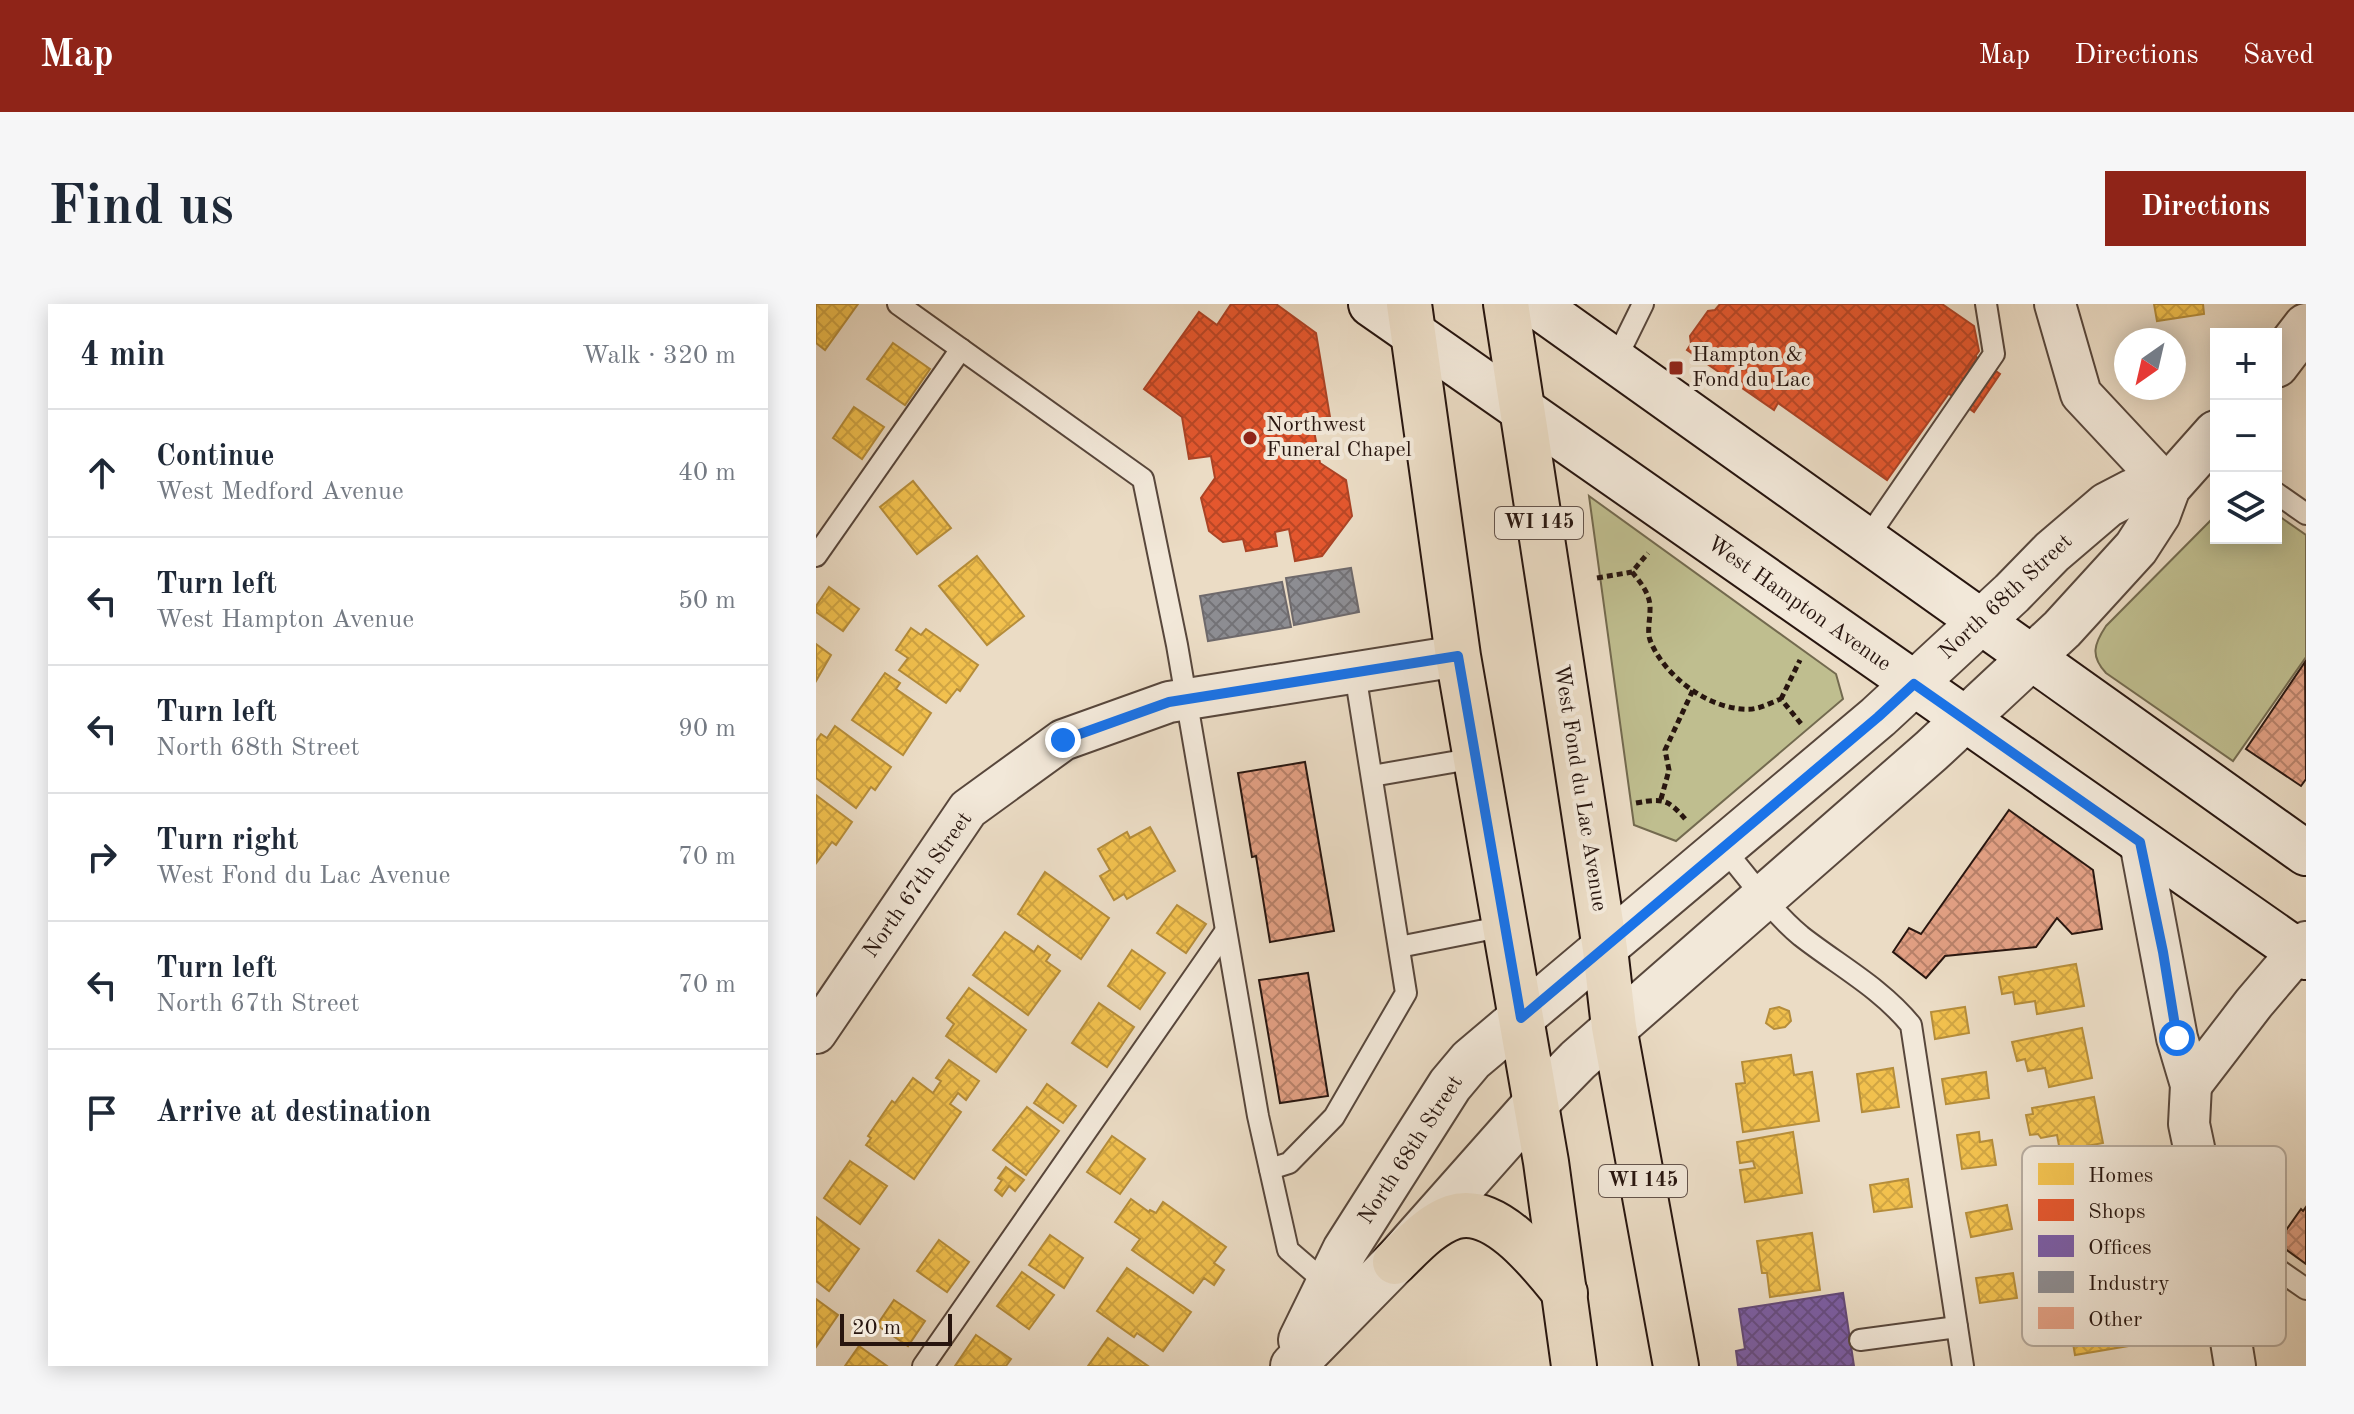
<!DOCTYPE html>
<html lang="en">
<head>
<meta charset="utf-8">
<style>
	body { margin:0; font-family:"Old Standard TT",serif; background:#f6f6f7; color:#1f2937 }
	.controls { position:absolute; right:24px; top:24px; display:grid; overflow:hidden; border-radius:0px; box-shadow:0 4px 20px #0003 }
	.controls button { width:72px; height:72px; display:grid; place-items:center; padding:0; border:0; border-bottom:2px solid #e0e1e3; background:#fff; color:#1f2937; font:40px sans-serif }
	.compass { position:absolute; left:1298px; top:24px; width:72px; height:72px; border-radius:50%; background:#fff; box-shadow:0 4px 20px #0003; rotate:214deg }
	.scale { position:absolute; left:24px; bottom:20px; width:112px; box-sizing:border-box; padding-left:8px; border:4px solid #27150f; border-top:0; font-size:22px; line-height:28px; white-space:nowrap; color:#27150f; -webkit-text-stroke:6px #f2e8d9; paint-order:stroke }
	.stop { position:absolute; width:24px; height:24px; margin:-18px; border:6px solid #1a73e8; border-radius:50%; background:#fff }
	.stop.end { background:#1a73e8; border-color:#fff; box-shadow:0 2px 8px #0008 }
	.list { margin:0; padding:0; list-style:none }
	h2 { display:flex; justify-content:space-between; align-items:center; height:104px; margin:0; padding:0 32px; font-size:34px }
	h2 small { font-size:26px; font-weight:400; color:#747a83 }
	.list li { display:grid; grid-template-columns:52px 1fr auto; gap:24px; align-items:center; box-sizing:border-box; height:128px; padding:0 32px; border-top:2px solid #e0e1e3 }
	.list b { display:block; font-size:30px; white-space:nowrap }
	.list p { margin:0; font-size:26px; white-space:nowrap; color:#747a83 }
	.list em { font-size:26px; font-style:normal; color:#747a83 }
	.icon { flex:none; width:44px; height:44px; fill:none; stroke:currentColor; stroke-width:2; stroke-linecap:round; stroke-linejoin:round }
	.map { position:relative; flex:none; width:1490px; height:1062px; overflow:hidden; border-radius:0px }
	header { display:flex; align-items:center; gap:48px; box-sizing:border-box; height:112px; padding:0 40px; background:#8f2418; color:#fff }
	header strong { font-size:38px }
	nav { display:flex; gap:44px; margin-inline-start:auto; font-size:28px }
	.intro { display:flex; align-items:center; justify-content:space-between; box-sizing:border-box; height:192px; padding:0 48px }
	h1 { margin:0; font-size:56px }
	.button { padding:20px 36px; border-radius:0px; background:#8f2418; color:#fff; font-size:28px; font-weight:700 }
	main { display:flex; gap:48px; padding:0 48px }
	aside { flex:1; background:#fff; border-radius:0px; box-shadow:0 4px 20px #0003 }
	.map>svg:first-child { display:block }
	.green { fill:#bfbe8f; stroke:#736a4f; stroke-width:2 }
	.homes { fill:url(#homes-cross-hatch); stroke:#b58d3b; stroke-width:2 }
	.shops { fill:url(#shops-cross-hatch); stroke:#ab4325; stroke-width:2 }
	.offices { fill:url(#offices-cross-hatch); stroke:#624879; stroke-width:2 }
	.industry { fill:url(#industry-cross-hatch); stroke:#6e696b; stroke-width:2 }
	.building { fill:url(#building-cross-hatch); stroke:#27150f; stroke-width:2 }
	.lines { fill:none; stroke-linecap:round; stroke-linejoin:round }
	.service-casing { stroke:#58473c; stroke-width:24 }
	.minor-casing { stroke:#58473c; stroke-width:44 }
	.tertiary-casing { stroke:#58473c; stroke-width:48 }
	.secondary-casing { stroke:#27150f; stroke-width:48 }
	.primary-casing { stroke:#27150f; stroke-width:48 }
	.path { stroke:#27150f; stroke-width:5; stroke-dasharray:6 4; stroke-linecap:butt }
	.service { stroke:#f2e8d9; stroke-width:20 }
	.minor { stroke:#f2e8d9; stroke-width:40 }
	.tertiary { stroke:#f2e8d9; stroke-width:44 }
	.secondary { stroke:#f2e8d9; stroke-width:44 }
	.primary { stroke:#ebdcc5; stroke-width:44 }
	.route { stroke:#1a73e8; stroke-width:10 }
	.poi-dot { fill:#8f2418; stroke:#f2e8d9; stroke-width:3 }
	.labels { text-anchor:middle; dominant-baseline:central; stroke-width:8; stroke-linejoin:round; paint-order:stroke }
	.shield { fill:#f2e8d9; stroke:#64544c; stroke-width:2 }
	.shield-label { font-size:20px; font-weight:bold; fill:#27150f }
	.poi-label { font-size:22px; fill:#27150f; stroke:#f2e8d9; text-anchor:start }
	.street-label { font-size:22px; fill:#27150f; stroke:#f2e8d9 }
	.key { fill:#f2e8d9; stroke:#b5a99c; stroke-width:2 }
	.key-label { font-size:22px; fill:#27150f }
</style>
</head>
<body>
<header>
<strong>Map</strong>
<nav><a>Map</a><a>Directions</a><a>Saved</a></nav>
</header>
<div class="intro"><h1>Find us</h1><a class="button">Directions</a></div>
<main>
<aside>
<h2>4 min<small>Walk · 320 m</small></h2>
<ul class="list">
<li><svg class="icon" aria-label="ahead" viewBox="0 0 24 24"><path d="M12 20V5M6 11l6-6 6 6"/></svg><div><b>Continue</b><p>West Medford Avenue</p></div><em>40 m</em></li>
<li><svg class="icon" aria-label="left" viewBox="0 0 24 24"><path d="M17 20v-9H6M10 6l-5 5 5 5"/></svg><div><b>Turn left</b><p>West Hampton Avenue</p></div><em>50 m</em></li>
<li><svg class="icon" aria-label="left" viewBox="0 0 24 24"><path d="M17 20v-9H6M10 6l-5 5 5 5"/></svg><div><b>Turn left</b><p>North 68th Street</p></div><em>90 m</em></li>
<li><svg class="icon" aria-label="right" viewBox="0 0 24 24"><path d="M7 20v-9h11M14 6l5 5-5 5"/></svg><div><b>Turn right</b><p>West Fond du Lac Avenue</p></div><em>70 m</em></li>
<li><svg class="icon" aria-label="left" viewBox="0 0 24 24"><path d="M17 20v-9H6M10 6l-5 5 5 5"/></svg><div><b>Turn left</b><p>North 67th Street</p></div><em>70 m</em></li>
<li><svg class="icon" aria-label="arrive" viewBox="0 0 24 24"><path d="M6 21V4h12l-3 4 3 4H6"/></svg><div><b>Arrive at destination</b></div></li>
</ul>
</aside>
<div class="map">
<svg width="1490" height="1062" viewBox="0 0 1490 1062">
	<defs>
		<pattern id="homes-cross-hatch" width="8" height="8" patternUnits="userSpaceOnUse" patternTransform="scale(2)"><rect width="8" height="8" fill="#f2c14e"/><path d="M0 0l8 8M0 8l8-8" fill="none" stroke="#d0a543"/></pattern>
		<pattern id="shops-cross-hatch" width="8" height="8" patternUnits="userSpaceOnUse" patternTransform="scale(2)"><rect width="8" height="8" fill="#e4572e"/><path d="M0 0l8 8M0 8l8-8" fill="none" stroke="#b94726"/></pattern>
		<pattern id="offices-cross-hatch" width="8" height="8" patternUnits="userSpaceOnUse" patternTransform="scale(2)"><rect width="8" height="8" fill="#7b5ea7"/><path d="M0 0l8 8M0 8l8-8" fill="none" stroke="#654c86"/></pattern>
		<pattern id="industry-cross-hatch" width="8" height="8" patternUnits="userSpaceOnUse" patternTransform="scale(2)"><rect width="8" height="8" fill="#8d8d92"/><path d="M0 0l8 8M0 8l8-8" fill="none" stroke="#737276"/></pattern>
		<pattern id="building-cross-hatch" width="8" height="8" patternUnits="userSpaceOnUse" patternTransform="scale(2)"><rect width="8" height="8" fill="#e3a084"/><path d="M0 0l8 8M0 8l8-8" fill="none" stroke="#b8816a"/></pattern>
	</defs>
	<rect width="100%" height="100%" fill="#ebdcc5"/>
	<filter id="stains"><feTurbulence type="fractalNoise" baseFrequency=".0025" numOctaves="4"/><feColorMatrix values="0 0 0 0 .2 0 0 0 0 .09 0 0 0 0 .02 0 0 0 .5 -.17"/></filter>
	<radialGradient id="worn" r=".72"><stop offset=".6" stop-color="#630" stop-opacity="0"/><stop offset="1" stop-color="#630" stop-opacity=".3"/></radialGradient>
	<g class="green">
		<polygon points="773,192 1020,370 1027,395 860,537 818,521"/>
		<path d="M1460,210L1490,231V353L1417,457L1290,369C1274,352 1278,340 1290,322L1400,211V234H1460Z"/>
	</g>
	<g class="homes">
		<polygon points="0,0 42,0 9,46 0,39"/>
		<polygon points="1338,0 1387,0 1388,10 1341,17"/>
		<polygon points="77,39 114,65 89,101 51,75"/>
		<polygon points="38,103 68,123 46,155 17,134"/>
		<polygon points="97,177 135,224 101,250 64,203"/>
		<polygon points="161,252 208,312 171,341 123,282"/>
		<polygon points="13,283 43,305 27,327 0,308 0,302"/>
		<polygon points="95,324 105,331 110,325 162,361 144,387 141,385 130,399 83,366 92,354 80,346"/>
		<polygon points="0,340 15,351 0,377"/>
		<polygon points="69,369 84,379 80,385 115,409 87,451 36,416"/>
		<polygon points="19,422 75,463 59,486 55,483 40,504 0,474 0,437 5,430 11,434"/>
		<polygon points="0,491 36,518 20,541 16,538 1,558"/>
		<polygon points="334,523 359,567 311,595 308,590 298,596 284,572 294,566 282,545 311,528 314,534"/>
		<polygon points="229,568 293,614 265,655 202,610"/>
		<polygon points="361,601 390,620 370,649 341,629"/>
		<polygon points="189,628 218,648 222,642 234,651 230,657 244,667 212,711 157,671"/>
		<polygon points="316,646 349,669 324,705 292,682"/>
		<polygon points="1260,660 1268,702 1221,710 1219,697 1199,700 1197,688 1186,690 1183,673"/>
		<polygon points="153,684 210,726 180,768 130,732 138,720 131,714"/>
		<polygon points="283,699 318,723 291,763 256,739"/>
		<polygon points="963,703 973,707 975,717 969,723 958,725 950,719 954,705"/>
		<polygon points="1149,703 1153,729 1119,735 1115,708"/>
		<polygon points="1266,724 1276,774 1233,783 1229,764 1212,767 1209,755 1201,757 1196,738"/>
		<polygon points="975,751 978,771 996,768 1003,817 927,828 920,780 929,779 926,758"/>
		<polygon points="133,756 163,777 150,796 142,789 134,800 145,808 98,875 50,841 55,834 52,832 76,797 79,799 97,774 117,789 125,777 120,774"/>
		<polygon points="1077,764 1083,803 1046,808 1041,770"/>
		<polygon points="1170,768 1173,794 1130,800 1126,775"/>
		<polygon points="231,780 260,802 247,819 218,799"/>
		<polygon points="1278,793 1287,839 1244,847 1241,831 1225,834 1222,830 1214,831 1210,811 1217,810 1216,804"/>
		<polygon points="211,803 243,827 210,871 177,846"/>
		<polygon points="977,828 986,889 929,898 924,866 939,864 937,857 924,859 921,838"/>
		<polygon points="1163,828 1164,838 1176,836 1180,861 1146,865 1141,831"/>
		<polygon points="296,832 329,855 304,890 271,868"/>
		<polygon points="34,857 71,882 44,920 8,894"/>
		<polygon points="190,863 208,876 199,887 193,882 186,892 179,886 186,876 182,874"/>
		<polygon points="1092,875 1096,903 1058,908 1054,881"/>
		<polygon points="315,895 333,908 334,906 340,909 347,898 410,943 398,959 408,966 398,981 388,974 377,989 316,946 324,935 299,918"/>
		<polygon points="1191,901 1196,925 1155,933 1150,909"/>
		<polygon points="0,913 43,945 13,987 0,977"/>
		<polygon points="996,929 1004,986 954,993 951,969 946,969 941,937"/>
		<polygon points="234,931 267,954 248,984 213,961"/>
		<polygon points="123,936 153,958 131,988 101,967"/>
		<polygon points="311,964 375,1008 347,1047 321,1029 318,1033 281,1007"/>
		<polygon points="206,968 238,991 213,1025 181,1002"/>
		<polygon points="1197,969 1201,994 1164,999 1160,974"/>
		<polygon points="1304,989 1307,1005 1313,1004 1319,1041 1259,1051 1250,998"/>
		<polygon points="0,995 22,1011 0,1043"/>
		<polygon points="78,996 109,1017 92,1042 61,1021"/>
		<polygon points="160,1031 195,1055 190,1062 139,1062"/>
		<polygon points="292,1034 332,1062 272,1062"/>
		<polygon points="43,1042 71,1062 29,1062"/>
	</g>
	<g class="shops">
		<polygon points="415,0 460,0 500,29 514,113 496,116 504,159 530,176 536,212 506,252 479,257 473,225 459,228 461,242 430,247 427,235 407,238 393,227 385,194 399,174 395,152 373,155 366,113 328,85 383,8 401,21"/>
		<polygon points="904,0 1126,0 1158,22 1163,47 1071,176 962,99 958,106 871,46 875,40 874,32 892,7 899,6"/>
		<polygon points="1159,52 1184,70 1158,108 1132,89"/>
	</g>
	<polygon class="offices" points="1027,989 1038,1062 922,1062 920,1047 929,1045 923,1005"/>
	<g class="industry">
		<polygon points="535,264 543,308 478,321 470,274"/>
		<polygon points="466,278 475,323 392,337 384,292"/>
	</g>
	<g class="building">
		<polygon points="1489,358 1490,475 1485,482 1430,445"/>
		<polygon points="489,458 518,627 454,638 440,552 436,553 422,469"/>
		<polygon points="1193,506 1277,566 1286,625 1256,630 1241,614 1220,643 1129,652 1110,674 1077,648 1093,624 1105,630"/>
		<polygon points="492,669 512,792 464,799 443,676"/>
		<polygon points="1490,903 1490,960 1461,939 1485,905 1487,907"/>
	</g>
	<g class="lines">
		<g class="service-casing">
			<g id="service">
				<polyline points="82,0 327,175 361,341 442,812 472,946 516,984"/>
				<polyline points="799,57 827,0"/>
				<polyline points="1460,189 1490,210"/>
				<polyline points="1050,236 1178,50 1170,0"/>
				<polyline points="0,252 145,45"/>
				<polyline points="556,472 660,454"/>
				<path d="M907,544C932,573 955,607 985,632C1022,661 1065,684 1095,721L1147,1062"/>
				<polyline points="583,643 689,622"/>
				<polyline points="454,865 473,859 518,813 590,689 539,369"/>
				<polyline points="1402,957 1448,956 1490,985"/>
				<polyline points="1044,1036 1141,1023"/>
				<polyline points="107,1062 409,628"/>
			</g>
		</g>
		<g class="minor-casing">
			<g id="minor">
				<polyline points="1239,0 1265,90 1352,183"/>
				<polyline points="1324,538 1361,734 1375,781 1373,820 1402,957 1419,1062"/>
				<polyline points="0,729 152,505 247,436 353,398 642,352"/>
				<polyline points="1375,781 1438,699 1490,638"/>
			</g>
		</g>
		<g class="tertiary-casing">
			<g id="tertiary">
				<polyline points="1460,61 1490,22"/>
				<polyline points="485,1036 529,946 634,781 655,756 1062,413 1196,289 1236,248 1291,201 1316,188 1352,183"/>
				<polyline points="477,1062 579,958 720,799 762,756 1115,447 1246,325 1320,244 1342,210 1352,183 1400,129"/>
			</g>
		</g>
		<g class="secondary-casing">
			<g id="secondary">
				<polyline points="555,0 1490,653"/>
				<polyline points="719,0 1490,549"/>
			</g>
		</g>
		<g class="primary-casing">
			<g id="primary">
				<polyline points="593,0 642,352 730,858 758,1062"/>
				<polyline points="690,0 789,645 798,723 860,1062"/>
				<path d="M579,958C596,942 614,921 637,913C680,899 726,961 749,989"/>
			</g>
		</g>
		<g class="path">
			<path d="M816,268C825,279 835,291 834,306C834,316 831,327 834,336C848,373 896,408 936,405C946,404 956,398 965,395L986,421"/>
			<polyline points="781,274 816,268 832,249"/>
			<polyline points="965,395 984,356"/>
			<polyline points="845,495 853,466 849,446 877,386"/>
			<path d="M820,499C847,494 852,495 870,516"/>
		</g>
		<use href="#service" class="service"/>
		<use href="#minor" class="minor"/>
		<use href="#tertiary" class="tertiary"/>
		<use href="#secondary" class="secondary"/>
		<use href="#primary" class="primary"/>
	</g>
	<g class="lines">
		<polyline class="route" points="247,436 353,398 642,352 705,714 1062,413 1098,380 1324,538 1347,648 1361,734"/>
	</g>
	<g class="poi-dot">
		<rect x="852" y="56" width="16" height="16" rx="4"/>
		<circle cx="434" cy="134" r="8"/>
	</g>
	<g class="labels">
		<g class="shield">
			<rect x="679" y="203" width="88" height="32" rx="6"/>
			<rect x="783" y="861" width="88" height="32" rx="6"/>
		</g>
		<g class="shield-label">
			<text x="723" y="219">WI 145</text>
			<text x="827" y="877">WI 145</text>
		</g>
		<g class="poi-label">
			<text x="876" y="51">Hampton &amp;<tspan x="876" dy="25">Fond du Lac</tspan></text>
			<text x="450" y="121">Northwest<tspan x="450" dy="25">Funeral Chapel</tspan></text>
		</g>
		<g class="street-label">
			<text transform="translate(1190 293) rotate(-43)">North 68th Street</text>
			<text transform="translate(983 300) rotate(35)">West Hampton Avenue</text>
			<text transform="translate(764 484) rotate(81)">West Fond du Lac Avenue</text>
			<text transform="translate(102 581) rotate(-55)">North 67th Street</text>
			<text transform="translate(595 846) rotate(-57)">North 68th Street</text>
		</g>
	</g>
	<rect x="1206" y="842" width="264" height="200" rx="12" class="key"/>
	<rect x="1222" y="859" width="36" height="22" fill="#f2c14e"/>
	<rect x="1222" y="895" width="36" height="22" fill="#e4572e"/>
	<rect x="1222" y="931" width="36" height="22" fill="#7b5ea7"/>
	<rect x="1222" y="967" width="36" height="22" fill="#8d8d92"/>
	<rect x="1222" y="1003" width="36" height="22" fill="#e3a084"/>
	<g class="key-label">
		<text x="1272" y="878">Homes</text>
		<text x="1272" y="914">Shops</text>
		<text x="1272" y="950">Offices</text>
		<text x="1272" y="986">Industry</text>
		<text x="1272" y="1022">Other</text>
	</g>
	<rect width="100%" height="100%" filter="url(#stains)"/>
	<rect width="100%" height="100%" fill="url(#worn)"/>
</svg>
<div class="controls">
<button>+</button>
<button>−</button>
<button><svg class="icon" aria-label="layers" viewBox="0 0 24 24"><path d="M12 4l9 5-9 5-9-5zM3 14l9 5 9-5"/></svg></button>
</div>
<svg class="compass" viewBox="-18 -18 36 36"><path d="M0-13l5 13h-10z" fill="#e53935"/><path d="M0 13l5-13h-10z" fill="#747a83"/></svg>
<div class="scale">20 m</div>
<div class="stop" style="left:1361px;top:734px"></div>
<div class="stop end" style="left:247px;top:436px"></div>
</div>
</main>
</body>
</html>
